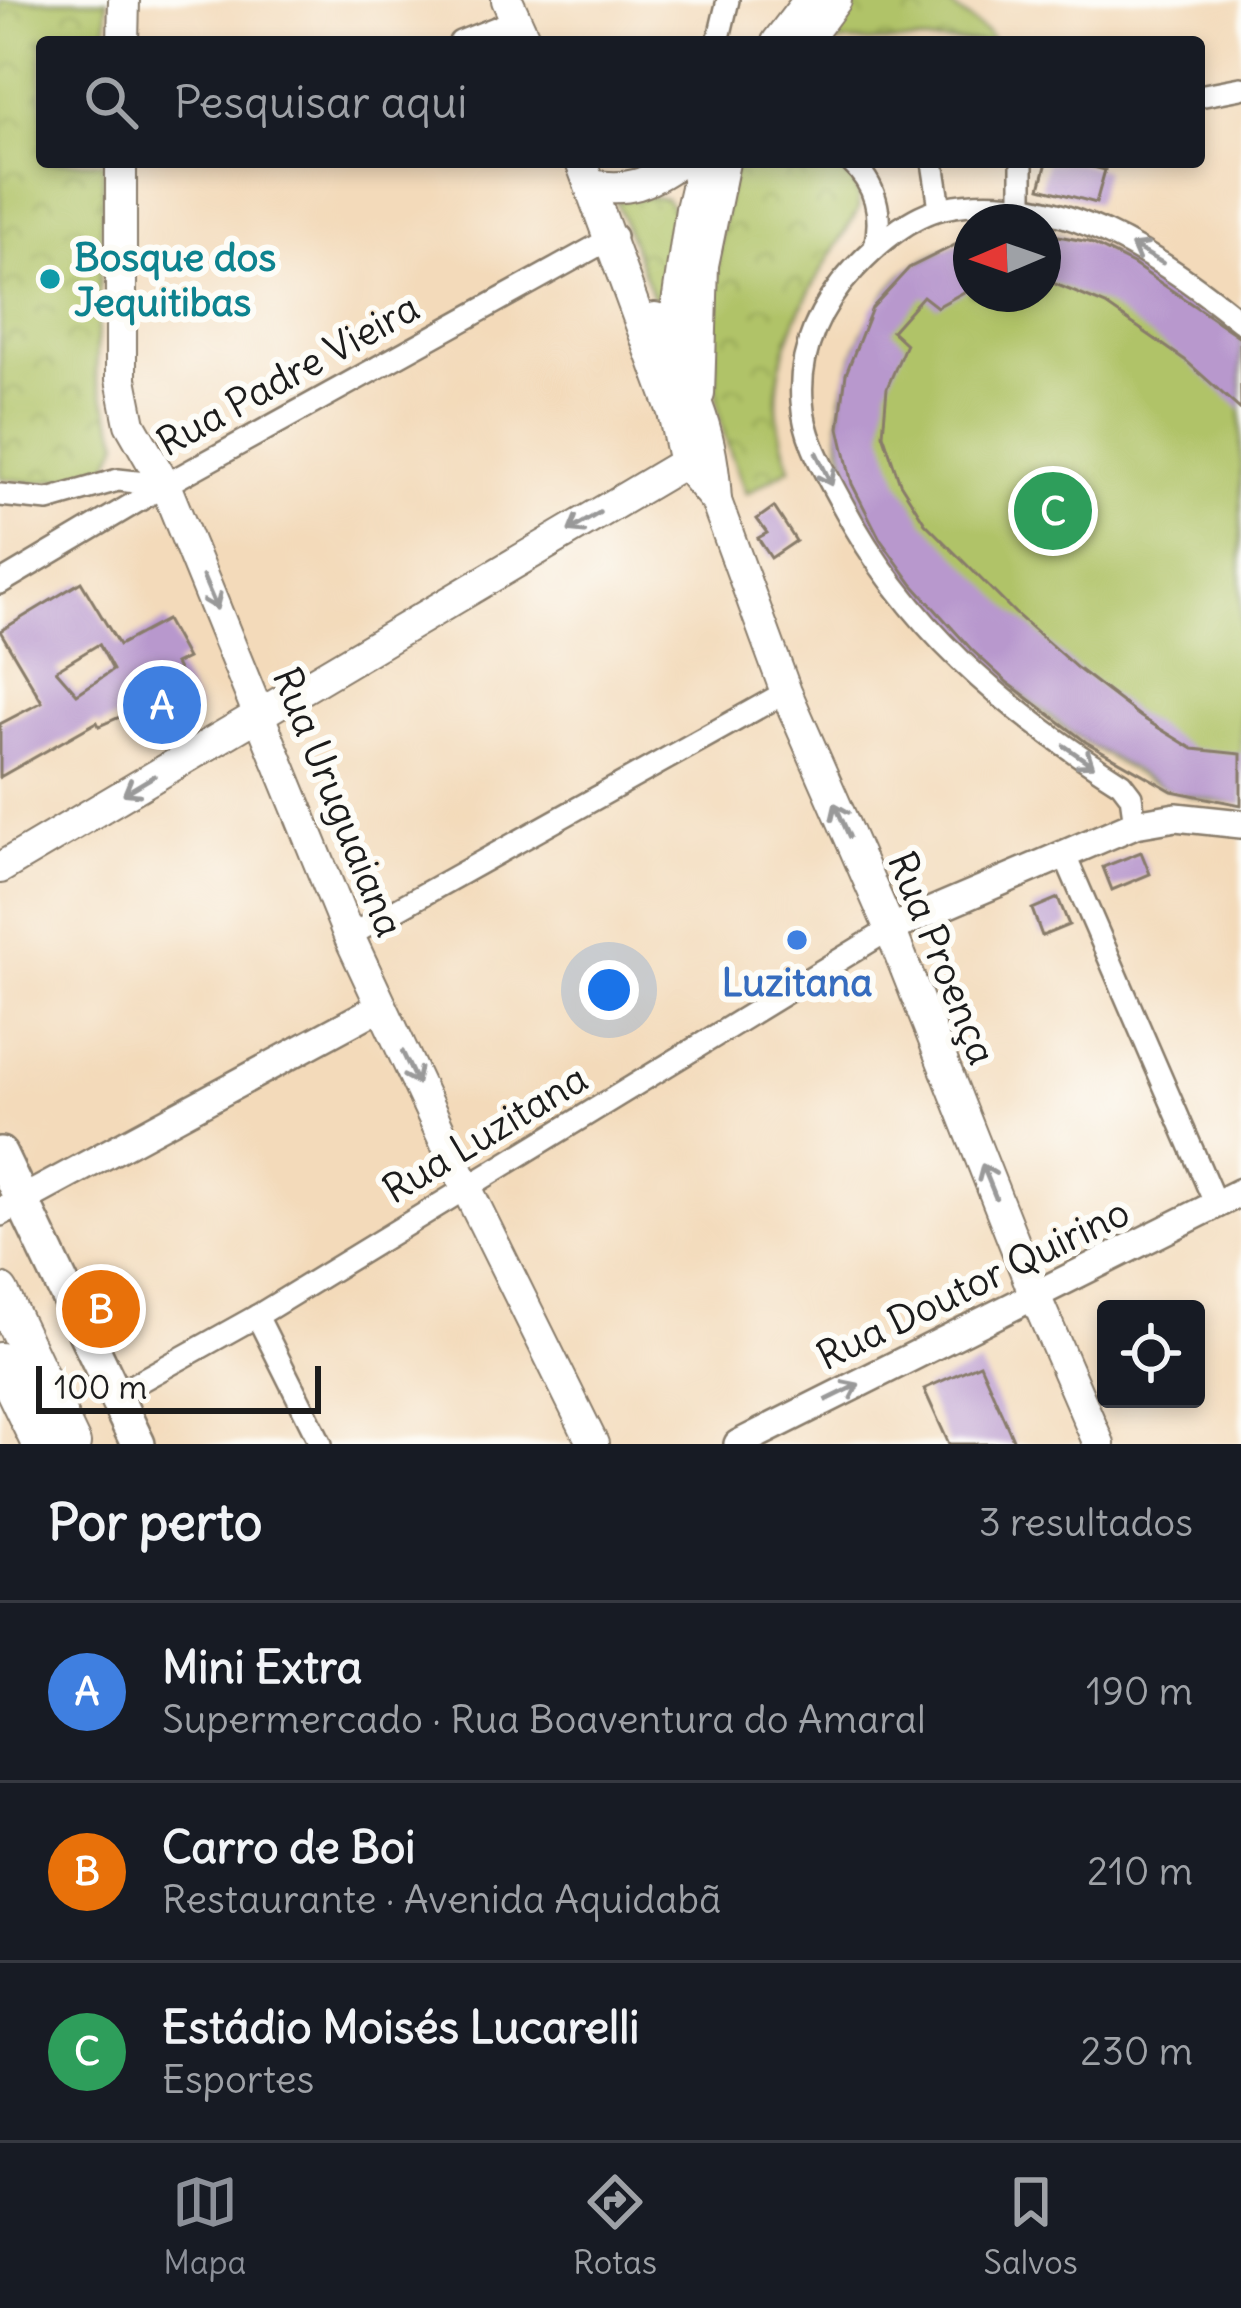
<!DOCTYPE html>
<html lang="pt">
<head>
<meta charset="utf-8">
<style>
	body { margin:0; font-family:Delius,sans-serif; background:#242831; color:#f1f3f6 }
	.controls { position:absolute; right:36px; bottom:36px; display:grid; overflow:hidden; border-radius:12px; box-shadow:0 6px 18px #0003 }
	.controls button { width:108px; height:108px; display:grid; place-items:center; padding:0; border:0; border-bottom:3px solid #363941; background:#171b24; color:#f1f3f6; font:60px sans-serif }
	.compass { position:absolute; left:953px; top:204px; width:108px; height:108px; border-radius:50%; background:#171b24; box-shadow:0 6px 18px #0003; rotate:268deg }
	.scale { position:absolute; left:36px; bottom:30px; width:285px; box-sizing:border-box; padding-left:12px; border:6px solid #1c1c1c; border-top:0; font-size:33px; line-height:42px; white-space:nowrap; color:#1c1c1c; -webkit-text-stroke:9px #fdfcf7; paint-order:stroke }
	.you { position:absolute; left:609px; top:990px; width:42px; height:42px; margin:-30px; border:9px solid #fff; border-radius:50%; background:#1a73e8; box-shadow:0 0 0 18px #1a73e833 }
	.badge { display:grid; place-items:center; width:78px; height:78px; border-radius:50%; background:#8c9099; color:#fff; font-size:39px; font-weight:700 }
	.pin { position:absolute; translate:-50% -50%; border:6px solid #fff; box-shadow:0 3px 12px #0006 }
	.list { margin:0; padding:0; list-style:none }
	h2 { display:flex; justify-content:space-between; align-items:center; height:156px; margin:0; padding:0 48px; font-size:51px }
	h2 small { font-size:39px; font-weight:400; color:#9ea1a6 }
	.list li { display:grid; grid-template-columns:78px 1fr auto; gap:36px; align-items:center; box-sizing:border-box; height:180px; padding:0 48px; border-top:3px solid #363941 }
	.list b { display:block; font-size:45px; white-space:nowrap }
	.list p { margin:0; font-size:39px; white-space:nowrap; color:#9ea1a6 }
	.list em { font-size:39px; font-style:normal; color:#9ea1a6 }
	.icon { flex:none; width:66px; height:66px; fill:none; stroke:currentColor; stroke-width:2; stroke-linecap:round; stroke-linejoin:round }
	.map { position:relative; flex:none; width:1241px; height:1444px; overflow:hidden }
	.search { position:absolute; background:#171b24; box-shadow:0 6px 18px #0003; left:36px; right:36px; top:36px; height:132px; display:flex; align-items:center; gap:30px; box-sizing:border-box; padding:0 42px; border-radius:12px; color:#9ea1a6; font-size:45px }
	.sheet { height:696px; background:#171b24 }
	nav { display:flex; justify-content:space-around; align-items:center; box-sizing:border-box; height:168px; border-top:3px solid #363941; background:#171b24; font-size:33px; color:#9ea1a6 }
	nav a { display:grid; justify-items:center; gap:6px }
	nav .on { color:#8c9099 }
	.map>svg:first-child { display:block }
	.park { fill:url(#park-crowns); stroke:#667042; stroke-width:3 }
	.pitch { fill:#b0c367; stroke:#667042; stroke-width:3 }
	.building { fill:#b898cd; fill-rule:evenodd }
	.lines { fill:none; stroke-linecap:round; stroke-linejoin:round }
	.minor-casing { stroke:#887b6b; stroke-width:26 }
	.tertiary-casing { stroke:#887b6b; stroke-width:32 }
	.secondary-casing { stroke:#887b6b; stroke-width:34 }
	.primary-casing { stroke:#887b6b; stroke-width:38 }
	.trunk-casing { stroke:#887b6b; stroke-width:40 }
	.minor { stroke:#fff; stroke-width:21 }
	.tertiary { stroke:#fff; stroke-width:27 }
	.secondary { stroke:#fff; stroke-width:30 }
	.primary { stroke:#fff; stroke-width:33 }
	.trunk { stroke:#fff; stroke-width:36 }
	.oneway { stroke:#999 }
	.culture-dot { fill:#0f9aa8; stroke:#fdfcf7; stroke-width:4.5 }
	.shop-dot { fill:#3f7fe0; stroke:#fdfcf7; stroke-width:4.5 }
	.labels { text-anchor:middle; dominant-baseline:central; stroke-width:12; stroke-linejoin:round; paint-order:stroke }
	.culture-label { font-size:39px; font-weight:bold; fill:#0d838f; stroke:#fdfcf7; text-anchor:start }
	.street-label { font-size:39px; fill:#1c1c1c; stroke:#fdfcf7 }
	.shop-label { font-size:39px; font-weight:bold; fill:#366cbe; stroke:#fdfcf7 }
</style>
</head>
<body>
<div class="map">
<svg width="1241" height="1444" viewBox="0 0 1241 1444">
	<defs>
		<pattern id="park-crowns" width="20" height="18" patternUnits="userSpaceOnUse" patternTransform="scale(3)"><rect width="20" height="18" fill="#b0c367"/><path d="M2 6a3 3 0 1 1 6 0M12 15a3 3 0 1 1 6 0" fill="none" stroke="#97a759"/></pattern>
	</defs>
	<rect width="100%" height="100%" fill="#fdfcf7"/>
	<filter id="ink" filterUnits="userSpaceOnUse"><feTurbulence type="fractalNoise" baseFrequency=".00833" numOctaves="2"/><feDisplacementMap in="SourceGraphic" scale="24" xChannelSelector="R" yChannelSelector="G"/><feConvolveMatrix kernelMatrix="1 2 1 2 8 2 1 2 1" color-interpolation-filters="sRGB"/></filter>
	<filter id="wash" filterUnits="userSpaceOnUse"><feTurbulence type="fractalNoise" baseFrequency=".004" numOctaves="4" result="noise"/><feDisplacementMap in="SourceGraphic" scale="48" xChannelSelector="R" yChannelSelector="G"/><feGaussianBlur stdDeviation="2.7" result="paint"/><feColorMatrix in="noise" values="0 0 0 0 0 0 0 0 0 0 0 0 0 0 0 0 0 1.4 0 .05"/><feComposite in="paint" operator="in"/></filter>
	<g filter="url(#wash)">
		<rect width="100%" height="100%" fill="#f3daba"/>
		<g class="park">
			<polygon points="0,0 107,0 106,42 42,42 42,162 104,162 96,377 120,441 105,471 37,483 0,478"/>
			<polygon points="857,0 943,0 990,35 993,42 824,42"/>
			<path d="M737,162C778,162 866,146 858,210C822,272 777,329 777,404C777,425 785,448 790,468L746,494C738,471 727,447 721,423C708,369 715,213 737,162Z"/>
			<polygon points="645,196 666,199 678,216 660,316 616,201"/>
		</g>
		<path class="pitch" d="M1043,233C1120,248 1184,283 1241,338V803C1182,805 1130,771 1083,741C992,683 841,541 839,426C839,398 847,371 857,346C869,316 882,293 906,271C923,257 951,248 971,239V294H1043Z"/>
		<g id="blocks">
			<g class="building">
				<polygon points="1047,162 1074,162 1105,170 1096,203 1040,188"/>
				<polygon points="1043,233 1089,242 1133,264 1240,337 1241,410 1185,360 1106,305 1043,279"/>
				<polygon points="971,237 971,288 937,307 923,296 892,331 906,344 887,388 883,434 900,483 925,523 1015,613 1077,668 1141,717 1193,749 1241,754 1241,805 1172,791 1086,742 1008,683 972,650 913,585 880,539 852,484 839,428 846,374 872,308 909,268"/>
				<polygon points="774,507 796,541 771,558 758,538 767,533 757,519"/>
				<path d="M81,582L119,645L166,620L187,658L175,664L199,709L145,738L131,712L99,726L97,722L0,777V724L42,702L0,631ZM99,644L113,670L77,694L56,670Z"/>
				<polygon points="1141,852 1150,874 1112,890 1103,867"/>
				<polygon points="1058,898 1069,925 1042,936 1032,909"/>
				<polygon points="980,1364 1015,1444 949,1444 924,1389"/>
			</g>
		</g>
	</g>
	<g filter="url(#ink)">
		<use href="#blocks" fill-opacity="0" stroke="#887b6b" stroke-width="3"/>
		<g class="lines">
			<g class="minor-casing">
				<g id="minor">
					<polyline points="460,42 516,20"/>
					<polyline points="718,42 728,0"/>
					<polyline points="1199,96 1241,88"/>
					<path d="M851,162C876,185 883,214 875,247"/>
					<polyline points="933,162 940,208"/>
					<polyline points="1022,162 1022,207"/>
					<polyline points="0,495 48,500 118,480 164,485"/>
					<polyline points="0,583 165,485 615,236"/>
					<path d="M1135,824L1131,796L1121,783C1003,708 907,627 841,502C824,470 804,438 802,401C798,351 821,304 854,269C876,245 911,215 944,208C1054,185 1161,256 1241,322"/>
					<polyline points="1065,856 1216,1205"/>
					<polyline points="349,936 786,692"/>
					<polyline points="257,1316 321,1444"/>
					<polyline points="115,1395 257,1316 890,929"/>
				</g>
			</g>
			<g class="tertiary-casing">
				<g id="tertiary">
					<polyline points="890,929 1135,824 1176,817 1241,824"/>
					<polyline points="0,1212 381,1006"/>
					<polyline points="738,1444 1241,1192"/>
				</g>
			</g>
			<g class="secondary-casing">
				<g id="secondary">
					<polyline points="507,0 526,42"/>
					<polyline points="123,42 124,0"/>
					<polyline points="777,42 809,0"/>
					<polyline points="805,42 836,0"/>
					<polyline points="121,162 121,379 130,424 165,485 349,936 466,1187 593,1444"/>
					<polyline points="581,162 673,412 684,463 716,501 786,692 890,929 1036,1298 1099,1444"/>
					<path d="M591,185C629,192 647,184 679,162"/>
					<path d="M655,318C690,388 712,420 716,501"/>
					<polyline points="670,351 691,209 702,162"/>
					<polyline points="699,394 703,265 724,162"/>
					<polyline points="0,868 684,463"/>
				</g>
			</g>
			<g class="primary-casing">
				<polyline id="primary" points="0,1154 138,1444"/>
			</g>
			<g class="trunk-casing">
				<g id="trunk">
					<polyline points="0,1292 72,1444"/>
					<polyline points="0,1361 40,1444"/>
				</g>
			</g>
			<use href="#minor" class="minor"/>
			<use href="#tertiary" class="tertiary"/>
			<use href="#secondary" class="secondary"/>
			<use href="#primary" class="primary"/>
			<use href="#trunk" class="trunk"/>
		</g>
		<defs><path id="oneway-shaft" d="M-6 0H5M1.5-3L5.5 0L1.5 3" fill="none" stroke-width="1.6" stroke-linecap="round" stroke-linejoin="round" transform="scale(3)"/></defs>
		<g class="oneway">
			<use href="#oneway-shaft" transform="translate(1147 254) rotate(-150)"/>
			<use href="#oneway-shaft" transform="translate(824 469) rotate(64)"/>
			<use href="#oneway-shaft" transform="translate(584 522) rotate(149)"/>
			<use href="#oneway-shaft" transform="translate(210 593) rotate(67)"/>
			<use href="#oneway-shaft" transform="translate(1079 756) rotate(35)"/>
			<use href="#oneway-shaft" transform="translate(139 785) rotate(149)"/>
			<use href="#oneway-shaft" transform="translate(842 820) rotate(-114)"/>
			<use href="#oneway-shaft" transform="translate(410 1068) rotate(65)"/>
			<use href="#oneway-shaft" transform="translate(989 1181) rotate(-112)"/>
			<use href="#oneway-shaft" transform="translate(843 1392) rotate(-26)"/>
		</g>
	</g>
	<circle class="culture-dot" cx="50" cy="279" r="12"/>
	<circle class="shop-dot" cx="797" cy="940" r="12"/>
	<g class="labels">
		<g class="culture-label">
			<text x="74" y="257">Bosque dos<tspan x="74" dy="45">Jequitibas</tspan></text>
		</g>
		<g class="street-label">
			<text transform="translate(288 375) rotate(-29)">Rua Padre Vieira</text>
			<text transform="translate(338 802) rotate(68)">Rua Uruguaiana</text>
			<text transform="translate(942 958) rotate(68)">Rua Proença</text>
			<text transform="translate(485 1134) rotate(-31)">Rua Luzitana</text>
			<text transform="translate(973 1284) rotate(-26)">Rua Doutor Quirino</text>
		</g>
		<g class="shop-label">
			<text x="797" y="982">Luzitana</text>
		</g>
	</g>
</svg>
<div class="controls">
<button><svg class="icon" aria-label="locate" viewBox="0 0 24 24"><circle cx="12" cy="12" r="6"/><path d="M12 2v4M12 18v4M2 12h4M18 12h4"/></svg></button>
</div>
<svg class="compass" viewBox="-18 -18 36 36"><path d="M0-13l5 13h-10z" fill="#e53935"/><path d="M0 13l5-13h-10z" fill="#9ea1a6"/></svg>
<div class="scale">100 m</div>
<div class="you"></div>
<div class="pin badge" style="left:162px;top:705px;background:#3f7fe0">A</div>
<div class="pin badge" style="left:101px;top:1309px;background:#e8710a">B</div>
<div class="pin badge" style="left:1053px;top:511px;background:#2e9e5b">C</div>
<div class="search"><svg class="icon" aria-label="search" viewBox="0 0 24 24"><circle cx="10" cy="10" r="6"/><path d="M15 15l6 6"/></svg>Pesquisar aqui</div>
</div>
<section class="sheet">
<h2>Por perto<small>3 resultados</small></h2>
<ul class="list">
<li><span class="badge" style="background:#3f7fe0">A</span><div><b>Mini Extra</b><p>Supermercado · Rua Boaventura do Amaral</p></div><em>190 m</em></li>
<li><span class="badge" style="background:#e8710a">B</span><div><b>Carro de Boi</b><p>Restaurante · Avenida Aquidabã</p></div><em>210 m</em></li>
<li><span class="badge" style="background:#2e9e5b">C</span><div><b>Estádio Moisés Lucarelli</b><p>Esportes</p></div><em>230 m</em></li>
</ul>
</section>
<nav>
<a class="on"><svg class="icon" aria-label="map" viewBox="0 0 24 24"><path d="M3 6l6-2 6 2 6-2v14l-6 2-6-2-6 2zM9 4v14M15 6v14"/></svg>Mapa</a>
<a><svg class="icon" aria-label="directions" viewBox="0 0 24 24"><path d="M12 3l9 9-9 9-9-9zM9 14v-3h6M13 9l2 2-2 2"/></svg>Rotas</a>
<a><svg class="icon" aria-label="saved" viewBox="0 0 24 24"><path d="M7 4h10v16l-5-4-5 4z"/></svg>Salvos</a>
</nav>
</body>
</html>
